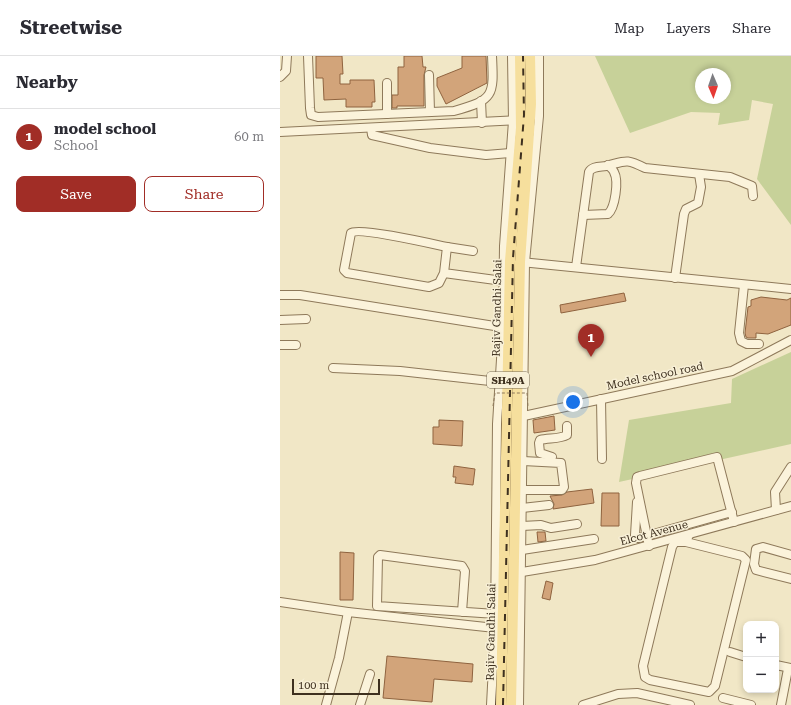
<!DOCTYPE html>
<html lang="en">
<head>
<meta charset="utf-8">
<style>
	body { margin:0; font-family:"Roboto Serif",serif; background:#f2f2f3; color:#2b2b33 }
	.controls { position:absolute; right:12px; bottom:12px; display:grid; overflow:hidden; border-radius:8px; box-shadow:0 2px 6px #0003 }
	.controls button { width:36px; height:36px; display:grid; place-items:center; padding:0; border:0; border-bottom:1px solid #e1e1e2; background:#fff; color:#2b2b33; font:20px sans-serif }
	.compass { position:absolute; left:415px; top:12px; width:36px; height:36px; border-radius:50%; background:#fff; box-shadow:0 2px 6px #0003; rotate:178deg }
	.scale { position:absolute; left:12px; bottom:10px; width:88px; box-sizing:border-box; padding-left:4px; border:2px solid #3e301f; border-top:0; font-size:11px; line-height:14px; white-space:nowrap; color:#3e301f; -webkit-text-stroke:3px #f8f0d7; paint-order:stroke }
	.you { position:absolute; left:293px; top:346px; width:14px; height:14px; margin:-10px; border:3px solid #fff; border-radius:50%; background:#1a73e8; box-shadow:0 0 0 6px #1a73e833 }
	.badge { display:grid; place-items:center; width:26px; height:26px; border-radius:50%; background:#a12d26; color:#fff; font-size:13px; font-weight:700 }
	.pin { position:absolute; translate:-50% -33px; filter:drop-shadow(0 1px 2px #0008) }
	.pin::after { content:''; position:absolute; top:21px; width:14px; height:12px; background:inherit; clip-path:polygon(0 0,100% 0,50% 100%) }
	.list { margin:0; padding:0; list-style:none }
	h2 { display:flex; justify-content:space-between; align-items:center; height:52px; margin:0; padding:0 16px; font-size:17px }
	h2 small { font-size:13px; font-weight:400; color:#7c7c81 }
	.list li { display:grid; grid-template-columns:26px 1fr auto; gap:12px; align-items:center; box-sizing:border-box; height:56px; padding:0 16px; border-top:1px solid #e1e1e2 }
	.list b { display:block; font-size:15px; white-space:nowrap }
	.list p { margin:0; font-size:13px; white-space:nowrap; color:#7c7c81 }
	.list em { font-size:13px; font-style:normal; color:#7c7c81 }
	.actions { display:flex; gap:8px; padding:12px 16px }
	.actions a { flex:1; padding:9px 0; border:1px solid #a12d26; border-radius:8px; text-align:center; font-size:14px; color:#a12d26 }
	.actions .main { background:#a12d26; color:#fff }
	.map { position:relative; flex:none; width:511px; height:649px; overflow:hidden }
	header { display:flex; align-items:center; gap:24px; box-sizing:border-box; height:56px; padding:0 20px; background:#fff; border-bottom:1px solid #e1e1e2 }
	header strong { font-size:19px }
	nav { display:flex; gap:22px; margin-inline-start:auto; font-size:14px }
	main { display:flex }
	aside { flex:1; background:#fff }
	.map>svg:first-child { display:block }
	.green { fill:#c7d199; fill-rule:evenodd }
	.building { fill:#d2a47a; stroke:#8f633f }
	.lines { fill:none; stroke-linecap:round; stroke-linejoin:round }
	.minor-casing { stroke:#8e795a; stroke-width:10 }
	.major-casing { stroke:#5c462f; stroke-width:12 }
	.minor { stroke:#fbf3db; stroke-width:8 }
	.major { stroke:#f6df9d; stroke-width:10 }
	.rail { stroke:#3e301f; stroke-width:2; stroke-dasharray:7 7; stroke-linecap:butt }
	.path-bridge { stroke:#8e795a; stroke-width:1; stroke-dasharray:3 2; stroke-linecap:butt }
	.labels { text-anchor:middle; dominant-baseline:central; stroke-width:3; stroke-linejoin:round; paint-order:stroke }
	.shield { fill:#f8f0d7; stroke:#766a56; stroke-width:1 }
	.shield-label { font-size:10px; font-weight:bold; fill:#3e301f }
	.street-label { font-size:11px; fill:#3e301f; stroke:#f8f0d7 }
</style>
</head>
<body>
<header>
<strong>Streetwise</strong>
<nav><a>Map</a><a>Layers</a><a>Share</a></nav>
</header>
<main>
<aside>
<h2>Nearby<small></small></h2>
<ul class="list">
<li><span class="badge">1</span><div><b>model school</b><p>School</p></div><em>60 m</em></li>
</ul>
<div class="actions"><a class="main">Save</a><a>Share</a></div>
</aside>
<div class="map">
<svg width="511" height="649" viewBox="0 0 511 649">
	<rect width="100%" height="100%" fill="#f1e7c6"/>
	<g class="green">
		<path d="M315,0H511V169L477,123L493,48L472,44L469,64L438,69L440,57L411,56L350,77ZM421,18H445V42H421Z"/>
		<polygon points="511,296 511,388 339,426 349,364 451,347 452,323"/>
	</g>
	<g class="building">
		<polygon points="36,0 62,0 63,18 60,18 60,28 70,28 70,24 94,24 95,46 92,46 92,51 66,51 66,43 44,44 43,22 36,22"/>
		<polygon points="124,0 142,0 143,11 146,11 144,19 144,50 117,50 117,52 112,52 112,39 118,39 118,11 124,11"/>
		<polygon points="182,0 206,0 207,27 166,48 157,30 157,22 182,12"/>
		<polygon points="344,237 346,245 281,257 280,249"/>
		<polygon points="481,241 507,244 511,242 511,269 488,278 476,277 476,282 468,282 466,281 465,277 468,251 471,250 471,244"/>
		<polygon points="274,360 275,374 254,377 253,364"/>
		<polygon points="159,364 183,365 182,390 153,388 153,371 159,371"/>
		<polygon points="174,410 195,413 193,429 175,427 176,421 173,421"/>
		<polygon points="312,433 314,447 273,453 274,448 270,440 282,439 287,436"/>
		<polygon points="322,437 339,437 339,470 321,470"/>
		<polygon points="257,476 265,476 266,485 258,486"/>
		<polygon points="60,496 74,497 73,544 60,544"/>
		<polygon points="266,525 273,527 270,544 262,542"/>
		<polygon points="107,600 193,608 192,626 154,623 152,646 103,642"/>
	</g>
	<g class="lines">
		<g class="minor-casing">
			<g id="minor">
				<path d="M28,0L30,52L31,59L38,61L174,55C214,44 214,40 212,0"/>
				<polyline points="149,19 150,56"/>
				<polyline points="0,21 6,15 7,0"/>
				<polyline points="107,27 107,58"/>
				<polyline points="201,45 202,67"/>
				<polyline points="91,72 92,79 150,92 206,99 231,97"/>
				<polyline points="0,76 239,64"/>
				<path d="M303,159L328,158C335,152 339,125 334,116C333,113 330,111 328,109"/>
				<polyline points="167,191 193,195"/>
				<polyline points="241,206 511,233"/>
				<path d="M296,211L309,116C312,110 320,111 326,110C346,105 345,102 365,112L450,121L472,130L473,140"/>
				<path d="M164,217L167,191C153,188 78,171 71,177L64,214L67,217L149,231L159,227L164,217L223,225"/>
				<polyline points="395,222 404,158 406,153 418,147 421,131 419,118"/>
				<polyline points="464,229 459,277 461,285 467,288 479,288"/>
				<polyline points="0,239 20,239 227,272"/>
				<polyline points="0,264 26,263"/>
				<polyline points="0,289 16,289"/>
				<polyline points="53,312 120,315 219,326"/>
				<polyline points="321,343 322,403"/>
				<polyline points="239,361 452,315 511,284"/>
				<path d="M272,401L260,397L259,387L260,384C269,382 280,383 287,379V370"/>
				<polyline points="242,434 282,434 284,431 281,407 243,405"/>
				<polyline points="357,446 355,479 356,482 359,482 452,456"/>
				<polyline points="242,452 269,449"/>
				<polyline points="496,454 495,436 511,411"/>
				<polyline points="242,470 261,469 271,472 297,468"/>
				<polyline points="406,486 462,500 466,504 435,630 429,636 370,624 365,621 363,610 392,491 395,486 406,486 409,479"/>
				<polyline points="369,490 356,427 357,421 360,420 437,401 454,466"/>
				<polyline points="242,494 314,483"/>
				<polyline points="511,499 483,491 476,493 474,508 476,514 511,523"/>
				<polyline points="242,516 315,504 511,450"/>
				<polyline points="0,546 68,556 215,572"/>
				<polyline points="182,556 185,515 182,510 100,499 98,501 97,550 216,558"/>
				<polyline points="450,596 466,601"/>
				<polyline points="496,609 511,612"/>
				<polyline points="443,642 471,649"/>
				<polyline points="46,649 59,602 68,556"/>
				<polyline points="80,649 90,618"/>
				<polyline points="211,649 215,572 217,368 223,271 224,190 233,65 232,0"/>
				<polyline points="239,649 245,206 259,60 259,0"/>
				<polyline points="303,649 338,638 357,637 410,649"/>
				<polyline points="501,649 508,613"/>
			</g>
		</g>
		<g class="major-casing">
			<g id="major">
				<polyline points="221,649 230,205 241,72 240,0"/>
				<polyline points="231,649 240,206 251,48 250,0"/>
			</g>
		</g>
		<use href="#minor" class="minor"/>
		<use href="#major" class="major"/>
		<polyline class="rail" points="223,649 233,202 244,59 243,0"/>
		<polyline class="path-bridge" points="213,350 215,337 247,337 248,351"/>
	</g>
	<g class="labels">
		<rect class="shield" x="207" y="316" width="42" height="16" rx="3"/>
		<g class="shield-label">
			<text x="228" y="324">SH49A</text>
		</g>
		<g class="street-label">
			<text transform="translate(217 252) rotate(-89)">Rajiv Gandhi Salai</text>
			<text transform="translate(375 320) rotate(-12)">Model school road</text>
			<text transform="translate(374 477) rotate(-15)">Elcot Avenue</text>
			<text transform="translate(211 576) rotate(-89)">Rajiv Gandhi Salai</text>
		</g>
	</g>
</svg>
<div class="controls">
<button>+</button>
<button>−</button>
</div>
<svg class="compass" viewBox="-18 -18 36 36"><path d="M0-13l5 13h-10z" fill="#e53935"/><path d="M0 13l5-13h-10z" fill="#7c7c81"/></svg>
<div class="scale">100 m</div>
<div class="you"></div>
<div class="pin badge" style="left:311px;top:301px">1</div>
</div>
</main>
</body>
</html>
